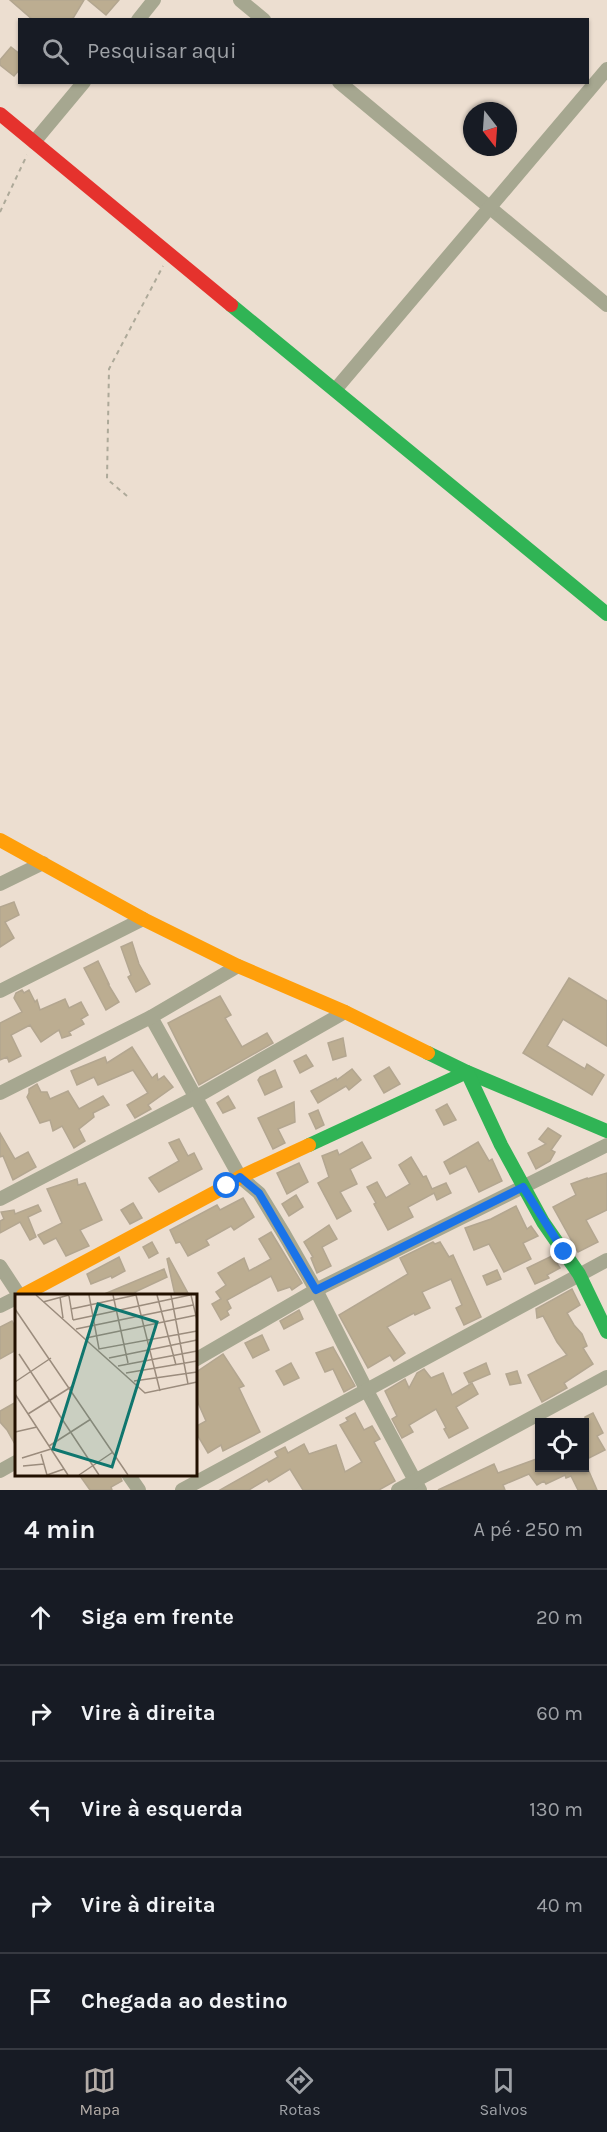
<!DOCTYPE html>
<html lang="pt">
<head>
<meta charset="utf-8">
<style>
	body { margin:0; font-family:Karla,sans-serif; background:#20242c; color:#f1f3f6 }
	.controls { position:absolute; right:18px; bottom:18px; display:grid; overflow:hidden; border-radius:0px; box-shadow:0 2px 4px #0004 }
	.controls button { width:54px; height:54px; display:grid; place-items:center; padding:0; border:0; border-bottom:2px solid #363941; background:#171b24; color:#f1f3f6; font:30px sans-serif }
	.compass { position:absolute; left:463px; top:102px; width:54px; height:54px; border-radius:50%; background:#171b24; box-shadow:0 2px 4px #0004; rotate:163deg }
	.stop { position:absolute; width:18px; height:18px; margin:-14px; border:4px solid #1a73e8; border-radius:50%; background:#fff }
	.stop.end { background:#1a73e8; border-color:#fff; box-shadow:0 2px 6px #0008 }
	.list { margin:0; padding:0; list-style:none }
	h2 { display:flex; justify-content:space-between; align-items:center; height:78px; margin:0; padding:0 24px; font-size:26px }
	h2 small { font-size:20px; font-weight:400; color:#9ea1a6 }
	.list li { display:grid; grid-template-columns:39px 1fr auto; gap:18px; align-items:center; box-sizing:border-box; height:96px; padding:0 24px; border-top:2px solid #363941 }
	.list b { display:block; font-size:22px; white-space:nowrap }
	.list em { font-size:20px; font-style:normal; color:#9ea1a6 }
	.icon { flex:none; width:33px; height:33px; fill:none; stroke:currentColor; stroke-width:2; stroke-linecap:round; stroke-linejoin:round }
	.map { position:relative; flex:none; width:607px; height:1490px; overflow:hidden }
	.search { position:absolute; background:#171b24; box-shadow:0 2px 4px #0004; left:18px; right:18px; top:18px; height:66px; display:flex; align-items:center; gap:15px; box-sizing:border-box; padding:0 21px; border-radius:0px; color:#9ea1a6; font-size:22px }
	.sheet { height:558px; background:#171b24 }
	nav { display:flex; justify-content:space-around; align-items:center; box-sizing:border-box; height:84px; border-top:2px solid #363941; background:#171b24; font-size:16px; color:#9ea1a6 }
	nav a { display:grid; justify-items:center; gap:3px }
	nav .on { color:#b4ada8 }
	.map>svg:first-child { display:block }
	.building { fill:#bcad91; stroke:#b3a690; stroke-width:1.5 }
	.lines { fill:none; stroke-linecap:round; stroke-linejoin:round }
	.path { stroke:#ada999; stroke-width:2; stroke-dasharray:4.5 4.5; stroke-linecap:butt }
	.street { stroke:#a6a790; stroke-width:14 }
	.fast { stroke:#30b455; stroke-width:14 }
	.slow { stroke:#ff9f0a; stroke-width:14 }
	.jam { stroke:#e5322d; stroke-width:14 }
	.route { stroke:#1a73e8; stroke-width:8 }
	.inset-road { fill:none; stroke:#9b8c7d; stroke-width:1.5 }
	.view { fill:#0f766e; fill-opacity:0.15; stroke:#0f766e; stroke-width:3 }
	.inset-edge { fill:none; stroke:#221000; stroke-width:3 }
</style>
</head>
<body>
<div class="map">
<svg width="607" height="1490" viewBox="0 0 607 1490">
	<rect width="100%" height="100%" fill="#ecded0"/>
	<g class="building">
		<polygon points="10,0 84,0 72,20 33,20"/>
		<polygon points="88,0 119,0 106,15"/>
		<polygon points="11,47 20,54 20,69 14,76 0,65 0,60"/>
		<polygon points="14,902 19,915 5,922 14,938 0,947 0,907"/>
		<polygon points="132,942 139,964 150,984 136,992 128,977 131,975 121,947"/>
		<polygon points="98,961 109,984 108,984 119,1002 106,1010 84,968"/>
		<polygon points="569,978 607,1001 607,1046 563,1019 547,1046 585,1069 587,1064 604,1075 592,1095 523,1053"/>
		<polygon points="22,990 24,993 29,990 35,1002 37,1000 40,1010 65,999 69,1008 81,1002 88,1015 81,1019 84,1024 69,1032 71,1035 62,1038 59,1030 41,1042 30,1025 11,1035 21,1056 9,1062 7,1057 0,1060 0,1023 22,1012 14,998 16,993"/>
		<polygon points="220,996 231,1015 225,1018 242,1047 267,1033 273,1043 199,1085 168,1023"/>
		<polygon points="343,1038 346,1056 333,1060 328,1043"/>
		<polygon points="132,1047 152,1078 157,1074 158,1080 164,1076 173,1087 148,1105 151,1109 135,1118 127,1105 148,1093 133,1070 98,1085 94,1077 77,1085 71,1071 105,1057 107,1063"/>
		<polygon points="306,1055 313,1066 300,1073 294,1061"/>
		<polygon points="389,1067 400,1084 384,1093 374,1076"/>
		<polygon points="352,1069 361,1080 349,1090 346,1086 318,1103 311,1091 336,1078 337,1080"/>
		<polygon points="275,1070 282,1087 265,1095 258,1080 260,1077"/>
		<polygon points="37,1084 41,1092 47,1092 50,1099 68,1091 79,1109 103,1096 109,1105 93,1113 94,1117 79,1129 85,1141 74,1148 62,1126 53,1131 50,1120 40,1123 27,1097 29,1093 29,1089"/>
		<polygon points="228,1096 235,1108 223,1113 217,1103"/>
		<polygon points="294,1102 295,1122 278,1129 285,1143 273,1149 258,1118"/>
		<polygon points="447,1104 456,1120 444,1125 436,1110"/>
		<polygon points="318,1110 324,1125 316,1129 309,1114"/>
		<polygon points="548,1128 561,1136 551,1150 555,1152 550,1161 536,1169 528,1153 546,1144 539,1139"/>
		<polygon points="0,1133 15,1159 28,1152 36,1167 13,1180 3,1156 0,1157"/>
		<polygon points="179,1139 188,1156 194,1153 202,1169 159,1192 149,1178 179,1161 169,1143"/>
		<polygon points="362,1142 371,1158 350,1169 357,1184 340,1192 351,1211 337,1219 318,1183 329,1177 322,1156 337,1150 339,1155"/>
		<polygon points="478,1142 489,1161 492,1159 502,1181 479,1192 466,1166 450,1174 444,1162"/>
		<polygon points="411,1157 423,1177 426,1176 432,1189 446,1183 451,1193 437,1200 434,1193 408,1207 413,1217 388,1230 374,1204 376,1203 367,1187 377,1182 386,1198 410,1184 399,1165"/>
		<polygon points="299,1163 308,1182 287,1194 277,1173"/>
		<polygon points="607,1173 607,1210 586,1220 598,1242 578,1252 553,1207 576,1195 571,1184 587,1178 587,1179"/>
		<polygon points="77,1179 78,1185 85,1183 102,1220 80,1230 89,1246 66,1256 56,1238 44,1244 38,1235 62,1223 47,1189"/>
		<polygon points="296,1195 303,1207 289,1216 282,1204"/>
		<polygon points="243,1198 254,1217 234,1230 231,1226 206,1240 209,1245 188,1256 180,1242 176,1243 170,1230 217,1205 220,1210"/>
		<polygon points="133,1203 142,1218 130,1224 121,1210"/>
		<polygon points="38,1205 41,1211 28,1217 36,1237 30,1240 20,1222 0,1233 0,1221 4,1219 1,1212 14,1210 15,1214"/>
		<polygon points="516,1206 527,1229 531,1226 538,1236 523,1243 531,1259 504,1272 489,1244 474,1250 465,1228 491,1219"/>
		<polygon points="329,1225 337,1239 322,1247 331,1266 317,1273 311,1258 313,1257 304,1242"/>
		<polygon points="271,1232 302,1283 292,1290 290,1287 278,1291 271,1276 227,1300 231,1308 227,1311 229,1315 221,1320 212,1304 221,1299 216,1292 226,1285 218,1273 244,1258 249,1271 271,1259 259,1239"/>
		<polygon points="152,1242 158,1253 149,1258 143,1247"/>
		<polygon points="433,1242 435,1244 440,1242 449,1257 453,1255 481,1317 464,1325 456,1308 462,1305 451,1279 422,1292 430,1308 415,1315 414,1313 387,1327 405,1353 394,1361 390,1355 368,1368 339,1315 408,1274 400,1258"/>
		<polygon points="552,1256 560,1268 547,1275 549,1278 535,1284 527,1268"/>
		<polygon points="119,1257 125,1271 112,1278 111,1276 91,1284 87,1274"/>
		<polygon points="169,1258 189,1295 175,1295 167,1259"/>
		<polygon points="164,1269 167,1277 135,1292 137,1295 102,1295"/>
		<polygon points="497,1270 501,1279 487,1285 483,1276"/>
		<polygon points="572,1289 580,1305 567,1313 574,1325 582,1334 587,1346 583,1348 593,1364 564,1383 567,1388 542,1402 528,1375 567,1355 557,1342 543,1316 537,1318 536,1309"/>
		<polygon points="299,1310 303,1319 284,1329 280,1321"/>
		<polygon points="12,1321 16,1328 16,1350 0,1359 0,1327"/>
		<polygon points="262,1335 269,1350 253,1358 245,1343"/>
		<polygon points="333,1347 355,1386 344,1392 333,1369 325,1372 316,1353"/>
		<polygon points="223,1354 244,1386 239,1388 260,1432 223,1451 221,1445 208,1453 195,1431 195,1427 206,1421 195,1396 195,1373"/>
		<polygon points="291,1363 299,1378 284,1385 276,1371"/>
		<polygon points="486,1363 490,1374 469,1383 464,1373"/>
		<polygon points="424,1369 431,1378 443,1373 452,1395 472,1383 478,1394 456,1407 468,1428 449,1438 444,1429 446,1428 436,1409 409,1425 413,1432 402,1438 392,1419 397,1416 385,1391 405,1379 409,1388 417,1373"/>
		<polygon points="517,1371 521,1383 510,1385 506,1374"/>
		<polygon points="16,1402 16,1446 7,1430 0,1422 0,1411"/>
		<polygon points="355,1413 364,1430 372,1426 380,1439 374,1442 395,1481 379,1490 303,1490 290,1469 269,1482 267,1479 249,1490 220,1490 278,1457 275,1452 285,1447 288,1453 304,1444 309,1454 336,1445 345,1472 362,1462 340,1425 348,1421 346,1418"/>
		<polygon points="593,1413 603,1433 597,1436 605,1450 585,1460 585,1417"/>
		<polygon points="539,1458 540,1467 587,1467 597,1490 578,1490 571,1476 566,1478 565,1475 546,1484 544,1481 537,1485 529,1474 503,1485 505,1490 438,1490 494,1464 498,1473"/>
		<polygon points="78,1473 119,1473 122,1481 111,1487 112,1490 90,1490"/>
	</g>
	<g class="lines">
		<g class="path">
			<polyline points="0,212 27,155"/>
			<polyline points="127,496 107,479 109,369 163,266"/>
		</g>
		<g class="street">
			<polyline points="240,0 264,20"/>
			<polyline points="138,20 154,0"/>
			<polyline points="339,82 607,305"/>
			<polyline points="34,142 84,82"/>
			<polyline points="335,390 607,69"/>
			<polyline points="0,884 43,863"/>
			<polyline points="0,991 143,919"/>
			<polyline points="151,1017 240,1177 259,1193 284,1234 316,1290 366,1389 420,1490"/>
			<polyline points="0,1093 151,1017 238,966"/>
			<polyline points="0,1199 196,1097 345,1012"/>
			<polyline points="0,1266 19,1295"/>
			<polyline points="0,1306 16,1298"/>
			<polyline points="195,1360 316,1290 607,1145"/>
			<polyline points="0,1471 16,1462"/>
			<polyline points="128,1474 139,1490"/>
			<polyline points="182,1490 607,1260"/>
			<polyline points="398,1490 607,1377"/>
		</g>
		<g class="fast">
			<polyline points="231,305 607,614"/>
			<polyline points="428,1053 467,1072 607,1131"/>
			<polyline points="309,1145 467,1072 501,1145 543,1222 579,1274 607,1332"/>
		</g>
		<g class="slow">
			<polyline points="0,840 143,919 238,966 345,1012 428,1053"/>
			<polyline points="23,1295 227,1186 240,1177 309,1145"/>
		</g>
		<polyline class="jam" points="0,114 231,305"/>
	</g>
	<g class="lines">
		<polyline class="route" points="227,1186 240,1177 259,1193 316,1290 523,1187 564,1252"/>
	</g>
	<g transform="translate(15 1294)">
		<rect width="182" height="182" fill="#ecded0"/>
		<path class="inset-road" d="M21,1L130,99L182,88M74,1L84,55L182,37M98,1L113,69M121,1L145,97M142,1L161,71M156,1L173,90M176,1L182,26M54,2L58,26M45,3L48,24M28,8L54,1M0,15L113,181M56,15L121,1M58,26L175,1M61,35L178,11M71,44L182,21M4,60L84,181M94,64L182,46M103,72L182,57M111,79L182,67M119,87L182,78M0,88L36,64M0,100L53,181M13,120L56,93M0,138L22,133M34,152L76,125M26,160L32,181M7,164L36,155M8,172L29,170M32,181L49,175M64,181L98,158"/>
		<path class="view" d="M83,10L142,28L97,173L38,155Z"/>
		<rect width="182" height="182" class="inset-edge"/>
	</g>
</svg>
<div class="controls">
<button><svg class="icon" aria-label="locate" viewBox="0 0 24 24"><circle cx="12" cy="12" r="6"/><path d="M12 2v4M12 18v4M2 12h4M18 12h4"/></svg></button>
</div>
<svg class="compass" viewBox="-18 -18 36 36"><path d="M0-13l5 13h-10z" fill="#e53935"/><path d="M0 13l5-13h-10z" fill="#9ea1a6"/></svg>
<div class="stop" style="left:227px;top:1186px"></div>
<div class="stop end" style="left:564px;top:1252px"></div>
<div class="search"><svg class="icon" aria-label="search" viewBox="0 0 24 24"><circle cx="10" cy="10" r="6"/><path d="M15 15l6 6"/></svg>Pesquisar aqui</div>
</div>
<section class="sheet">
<h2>4 min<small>A pé · 250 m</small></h2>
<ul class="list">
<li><svg class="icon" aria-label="ahead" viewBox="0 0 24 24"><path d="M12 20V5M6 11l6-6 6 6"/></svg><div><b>Siga em frente</b></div><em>20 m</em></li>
<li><svg class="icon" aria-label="right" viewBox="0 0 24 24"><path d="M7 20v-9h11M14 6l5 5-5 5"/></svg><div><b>Vire à direita</b></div><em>60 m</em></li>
<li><svg class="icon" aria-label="left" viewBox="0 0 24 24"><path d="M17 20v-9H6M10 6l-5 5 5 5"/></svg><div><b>Vire à esquerda</b></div><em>130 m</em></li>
<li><svg class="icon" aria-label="right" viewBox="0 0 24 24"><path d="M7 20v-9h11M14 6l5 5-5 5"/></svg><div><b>Vire à direita</b></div><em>40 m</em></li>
<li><svg class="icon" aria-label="arrive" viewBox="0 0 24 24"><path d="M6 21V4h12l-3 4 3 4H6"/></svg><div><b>Chegada ao destino</b></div></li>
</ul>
</section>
<nav>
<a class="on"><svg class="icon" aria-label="map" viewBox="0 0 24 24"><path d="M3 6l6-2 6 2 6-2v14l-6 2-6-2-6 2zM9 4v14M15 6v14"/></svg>Mapa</a>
<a><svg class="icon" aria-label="directions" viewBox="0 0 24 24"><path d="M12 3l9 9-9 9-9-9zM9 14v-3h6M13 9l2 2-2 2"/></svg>Rotas</a>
<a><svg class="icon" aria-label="saved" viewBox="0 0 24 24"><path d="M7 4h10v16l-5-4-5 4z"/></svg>Salvos</a>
</nav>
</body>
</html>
